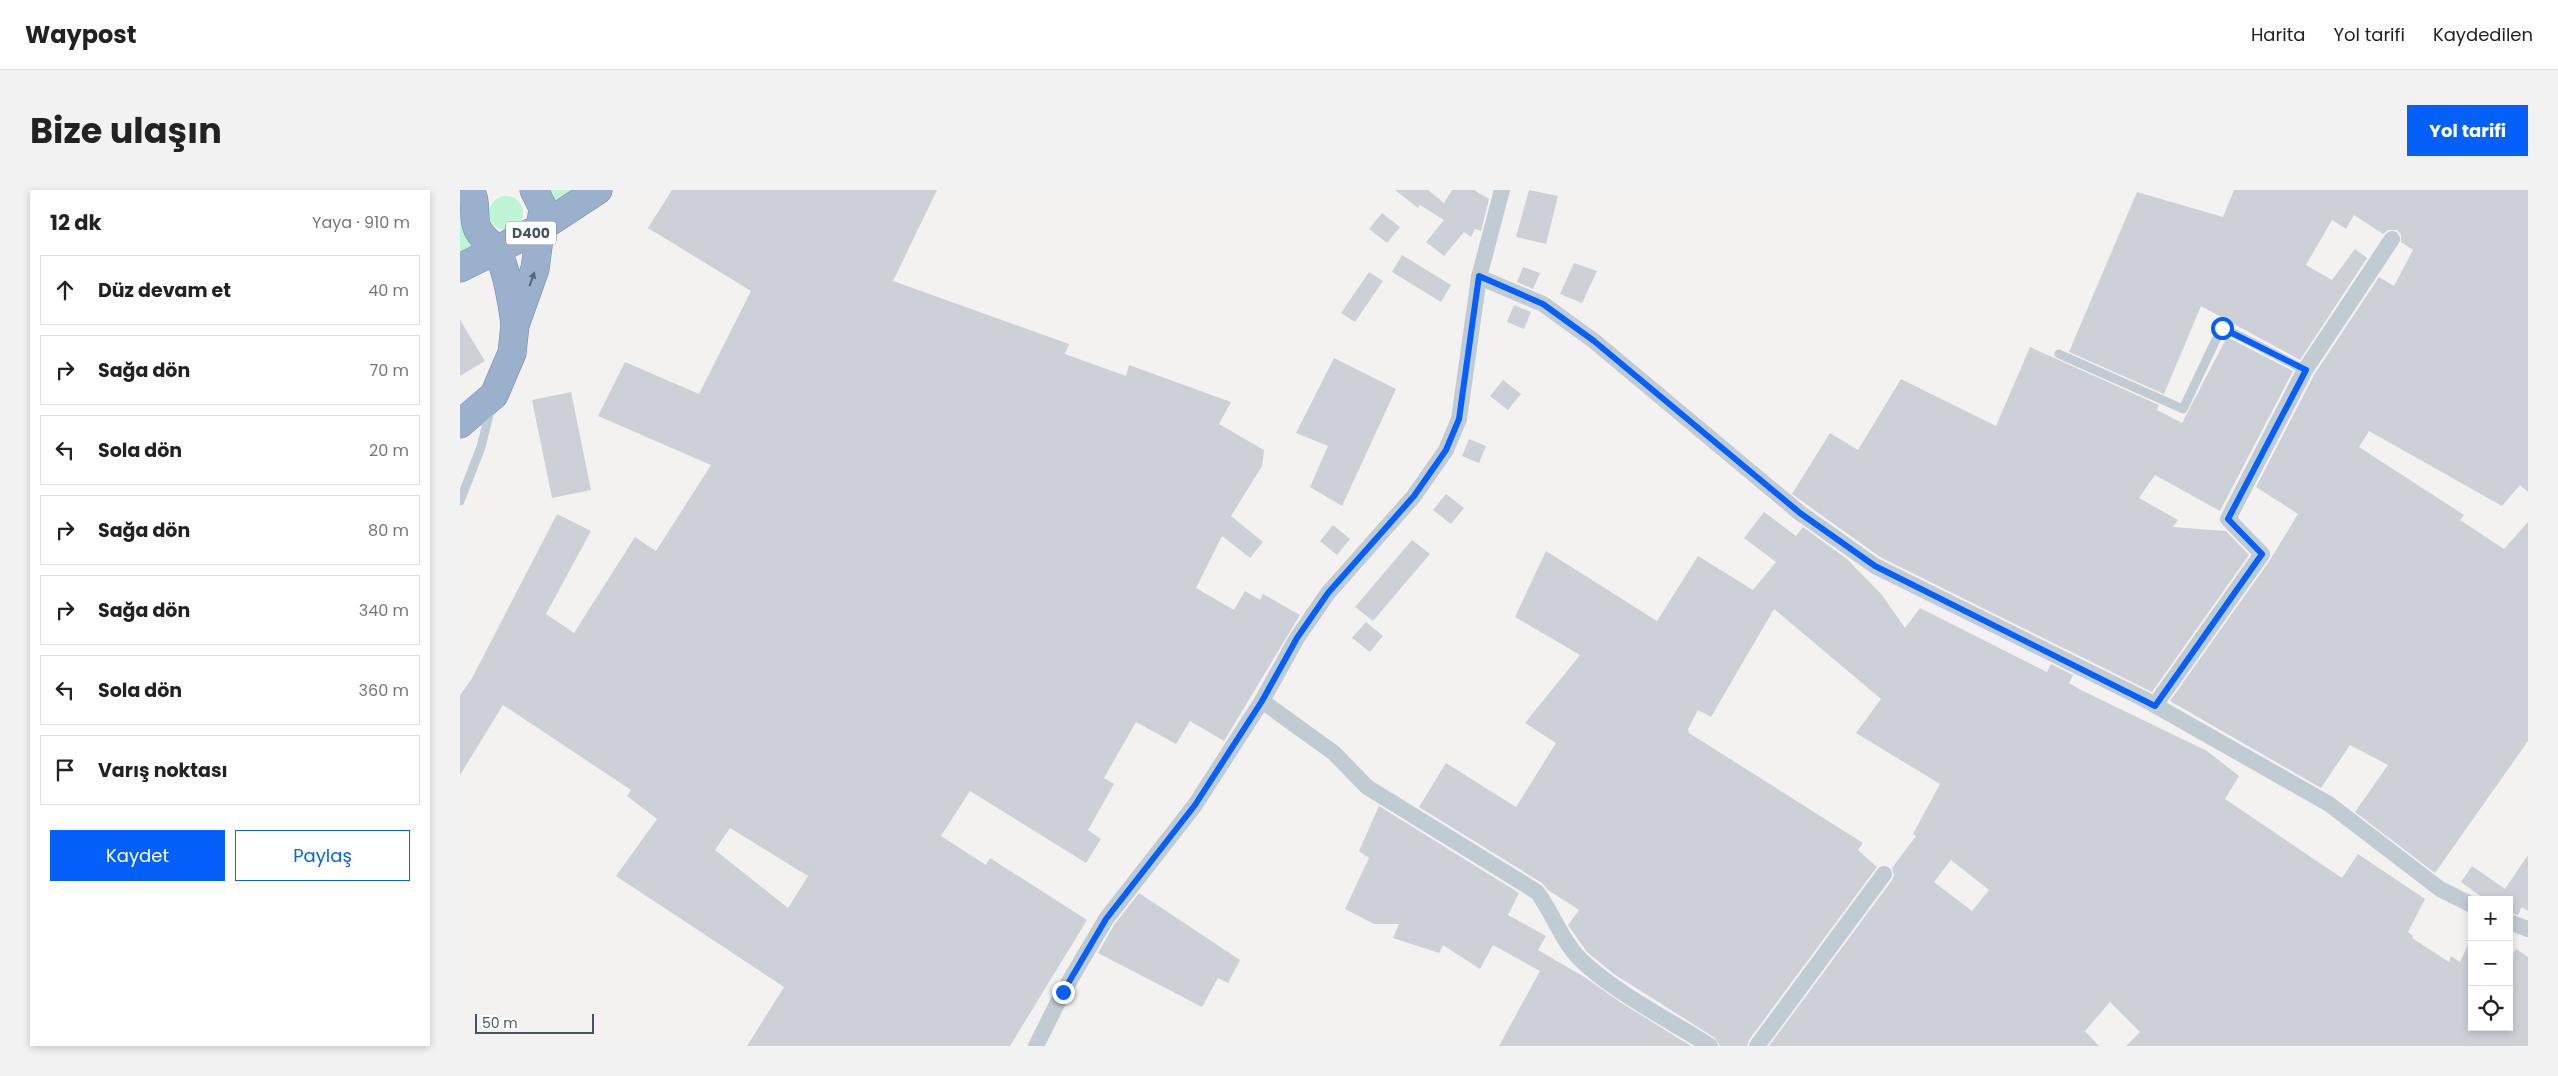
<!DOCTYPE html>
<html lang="tr">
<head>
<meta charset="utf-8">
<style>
  body { margin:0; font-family:Poppins,sans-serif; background:#f2f2f2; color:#222 }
  .controls { position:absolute; right:15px; bottom:15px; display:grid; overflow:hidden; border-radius:0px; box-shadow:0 2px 8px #0003 }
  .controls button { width:45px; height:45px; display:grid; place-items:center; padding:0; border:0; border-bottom:1px solid #e0e0e0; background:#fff; color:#222; font:25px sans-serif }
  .scale { position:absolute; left:15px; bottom:12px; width:119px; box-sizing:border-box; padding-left:5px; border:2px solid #475362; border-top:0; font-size:14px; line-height:18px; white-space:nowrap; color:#475362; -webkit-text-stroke:4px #fff; paint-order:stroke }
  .stop { position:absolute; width:15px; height:15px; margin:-11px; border:4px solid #0560fb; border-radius:50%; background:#fff }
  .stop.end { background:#0560fb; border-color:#fff; box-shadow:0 1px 5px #0008 }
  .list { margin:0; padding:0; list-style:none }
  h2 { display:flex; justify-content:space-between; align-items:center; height:65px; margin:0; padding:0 20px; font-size:21px }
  h2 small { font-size:16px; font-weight:400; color:#767676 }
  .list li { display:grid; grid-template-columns:32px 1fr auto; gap:15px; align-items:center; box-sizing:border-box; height:70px; margin:0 10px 10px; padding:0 10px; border:1px solid #e0e0e0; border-radius:0px }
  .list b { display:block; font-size:19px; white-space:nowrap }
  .list em { font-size:16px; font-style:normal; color:#767676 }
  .actions { display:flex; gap:10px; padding:15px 20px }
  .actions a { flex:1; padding:11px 0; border:1px solid #0560fb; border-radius:0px; text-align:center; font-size:18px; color:#0560fb }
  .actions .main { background:#0560fb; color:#fff }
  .icon { flex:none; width:28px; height:28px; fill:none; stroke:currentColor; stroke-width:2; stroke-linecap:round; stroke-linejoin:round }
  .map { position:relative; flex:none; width:2068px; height:856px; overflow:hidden; border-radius:0px }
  header { display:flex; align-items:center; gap:30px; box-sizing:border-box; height:70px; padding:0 25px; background:#fff; border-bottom:1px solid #e0e0e0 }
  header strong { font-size:24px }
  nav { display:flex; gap:28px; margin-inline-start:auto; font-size:18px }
  .intro { display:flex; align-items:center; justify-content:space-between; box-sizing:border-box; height:120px; padding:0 30px }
  h1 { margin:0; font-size:35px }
  .button { padding:12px 22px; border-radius:0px; background:#0560fb; color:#fff; font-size:18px; font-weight:700 }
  main { display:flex; gap:30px; padding:0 30px }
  aside { flex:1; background:#fff; border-radius:0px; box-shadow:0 2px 8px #0003 }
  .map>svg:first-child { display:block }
</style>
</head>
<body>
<header>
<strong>Waypost</strong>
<nav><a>Harita</a><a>Yol tarifi</a><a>Kaydedilen</a></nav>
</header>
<div class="intro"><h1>Bize ulaşın</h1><a class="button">Yol tarifi</a></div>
<main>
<aside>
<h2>12 dk<small>Yaya · 910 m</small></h2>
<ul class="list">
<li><svg class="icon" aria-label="ahead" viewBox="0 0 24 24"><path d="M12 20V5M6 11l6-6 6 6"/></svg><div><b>Düz devam et</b></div><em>40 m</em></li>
<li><svg class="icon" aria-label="right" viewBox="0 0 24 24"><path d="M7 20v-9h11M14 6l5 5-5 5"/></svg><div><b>Sağa dön</b></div><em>70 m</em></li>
<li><svg class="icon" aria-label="left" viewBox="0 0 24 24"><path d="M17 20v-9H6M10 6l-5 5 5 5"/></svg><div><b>Sola dön</b></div><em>20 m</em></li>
<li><svg class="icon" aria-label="right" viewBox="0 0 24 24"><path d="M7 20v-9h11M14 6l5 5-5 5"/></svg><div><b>Sağa dön</b></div><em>80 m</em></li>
<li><svg class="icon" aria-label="right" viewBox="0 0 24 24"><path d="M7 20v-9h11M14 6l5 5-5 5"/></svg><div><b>Sağa dön</b></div><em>340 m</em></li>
<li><svg class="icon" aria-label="left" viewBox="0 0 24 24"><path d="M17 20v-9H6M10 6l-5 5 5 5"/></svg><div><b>Sola dön</b></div><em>360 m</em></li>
<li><svg class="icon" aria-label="arrive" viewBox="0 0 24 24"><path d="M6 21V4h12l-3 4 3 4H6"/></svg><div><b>Varış noktası</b></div></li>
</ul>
<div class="actions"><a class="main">Kaydet</a><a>Paylaş</a></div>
</aside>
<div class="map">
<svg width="2068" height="856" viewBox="0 0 2068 856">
  <rect width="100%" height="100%" fill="#f4f2f1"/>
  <g fill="#bdf5d6">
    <polygon points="86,0 119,0 98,13"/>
    <circle cx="46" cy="23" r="17"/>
    <polygon points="4,27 16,55 0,62 0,29"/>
  </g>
  <g fill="#cdd0d7" fill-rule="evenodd">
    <path d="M212,0H477L433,91L609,154L605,164L666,186L669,175L771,212L759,234L804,260L802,276L771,326L803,352L790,368L762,346L736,398L774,420L785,401L800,410L803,404L840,425L764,551L730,531L716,554L676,532L644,588L654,594L628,640L641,649L626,673L510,601L481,646L526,675L530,668L627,730L550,856H287L324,797L156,686L197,629L167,606L171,600L43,515L0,585V505L11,490L97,324L131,341L86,424L114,443L175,347L196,361L251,275L138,226L165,172L239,204L291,101L188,38ZM270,638L348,686L328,718L255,660Z"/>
    <polygon points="935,0 968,0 984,13 992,0 1014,0 1029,9 1021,41 1015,39 1011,47 1004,42 984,66 966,52 984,30 960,15 958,18"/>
    <polygon points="1069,0 1098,6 1086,54 1056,47"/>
    <polygon points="1774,0 2068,0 2068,302 2060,295 2042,316 1909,241 1899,257 2004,325 2000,330 2044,359 2068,332 2068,551 1975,683 1895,622 1928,575 1890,555 1861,598 1710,511 1810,370 1838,324 1796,297 1854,185 1919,87 1934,96 1953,60 1941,52 1941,45 1937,40 1928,40 1923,44 1894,25 1886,39 1872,30 1846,75 1872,90 1895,59 1907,68 1840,170 1741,116 1704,204 1609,162 1677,2 1763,27"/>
    <polygon points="922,23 940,37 927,53 909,39"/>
    <polygon points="942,65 991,95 981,112 932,82"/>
    <polygon points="1114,73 1137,81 1122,113 1100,104"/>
    <polygon points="1063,77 1080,83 1073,99 1057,92"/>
    <polygon points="909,82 923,91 895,132 881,123"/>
    <polygon points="1054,115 1071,122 1064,139 1047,132"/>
    <polygon points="0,130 25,171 0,186"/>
    <polygon points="1767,147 1833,181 1760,321 1695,285 1679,308 1718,330 1713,337 1766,341 1789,365 1692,502 1420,367 1332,304 1370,243 1398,260 1441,189 1536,236 1570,157 1699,215 1697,220 1722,233"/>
    <polygon points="874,168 936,199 882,316 850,297 868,256 836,243"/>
    <polygon points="1043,190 1061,204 1048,220 1030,206"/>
    <polygon points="111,202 131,300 92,308 72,210"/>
    <polygon points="1009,249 1026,256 1019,273 1002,266"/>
    <polygon points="986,304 1004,318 991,334 973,320"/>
    <path d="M1304,322L1336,346L1343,337L1387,369L1422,405L1445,438L1460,418L1587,482L1591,474L1613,485L1609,493L1621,500L1747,561L1779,586L1765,609L1882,688L1898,664L1965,709L1948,742L1953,746L1952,748L1989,772L1991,766L2000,772L2012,747V837H2049V769L2056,759L2068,767V856H1666L1680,842L1650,812L1625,841L1639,856H1309L1432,690L1434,685L1432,678L1456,646L1453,644L1480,594L1396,543L1421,509L1314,419L1251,527L1238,520L1228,539L1229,543L1403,653L1398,660L1417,677L1289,850L1287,856H1260L1255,848L1154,784L1127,762L1108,735L1119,720L1088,700L1082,693L959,617L986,573L1056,617L1096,553L1065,533L1120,465L1055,427L1086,361L1197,431L1238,366L1293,400L1316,372L1284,348ZM1491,670L1529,700L1512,721L1474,692Z"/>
    <polygon points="873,335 890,349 877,365 860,351"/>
    <polygon points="952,350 970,364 913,431 895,417"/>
    <polygon points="906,432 923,446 910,462 892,448"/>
    <polygon points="919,616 1059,703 1048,725 1086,746 1078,760 1126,788 1160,812 1231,856 1039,856 1080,781 1033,755 1020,779 983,755 979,763 933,748 939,734 914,734 885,719 909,668 899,661"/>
    <polygon points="2068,665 2068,721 2062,717 2058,725 2049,722 2049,710 2026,710 2001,692 2012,676 2045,699"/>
    <polygon points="679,703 780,770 768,793 758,788 742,817 638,763 654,735"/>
  </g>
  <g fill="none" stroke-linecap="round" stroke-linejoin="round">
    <defs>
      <g id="trunk">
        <path d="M10,0C17,12 13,21 16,34C19,47 31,52 37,62C46,76 53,116 55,134"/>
        <polyline points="0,78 80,38 138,0"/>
        <polyline points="0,234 34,205 52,163 55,135 75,79 83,18 74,0"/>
      </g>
    </defs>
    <use href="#trunk" stroke="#6f8ab1" stroke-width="29"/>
    <g stroke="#c1cbd4" stroke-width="9">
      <polyline points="1599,164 1723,219 1762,137 1845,180"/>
      <polyline points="0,311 21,257 31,217"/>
    </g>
    <g stroke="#c1cbd4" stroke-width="16">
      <polyline points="1019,87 1083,114 1134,151 1340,323 1415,376 1684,509 1869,614 1980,699 2012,715"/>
      <path d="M802,511L874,563L907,597L1077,702C1093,723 1101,750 1120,769C1152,801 1211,831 1250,856"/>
      <polyline points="1695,515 1802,364 1768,329 1845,180 1932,49"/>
      <polyline points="2049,732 2068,739"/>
      <polyline points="576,856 603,802 646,729 735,615 802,511 837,448 868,403 954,306 986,260 999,229 1019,87 1042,0"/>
      <polyline points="1297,856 1424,684"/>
    </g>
    <use href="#trunk" stroke="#9ab0cc" stroke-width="28"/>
  </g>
  <defs><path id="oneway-solid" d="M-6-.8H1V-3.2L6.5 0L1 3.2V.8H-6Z" transform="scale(1.25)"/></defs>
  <use fill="#586677" href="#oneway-solid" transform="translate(72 89) rotate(-70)"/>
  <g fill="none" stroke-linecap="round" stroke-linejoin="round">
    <polyline stroke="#0560fb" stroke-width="6" points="603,802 646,729 735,615 802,511 837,448 868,403 954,306 986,260 999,229 1019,86 1083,114 1134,151 1340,323 1415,376 1695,516 1802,364 1768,329 1846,180 1762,138"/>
  </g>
  <g text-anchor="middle" stroke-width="5" stroke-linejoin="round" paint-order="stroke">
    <rect fill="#fff" stroke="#7e8791" stroke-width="1" x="46" y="31.5" width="50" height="23" rx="4"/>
    <g font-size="14" font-weight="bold" fill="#475362">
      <text x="71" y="48">D400</text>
    </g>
  </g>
</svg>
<div class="controls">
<button>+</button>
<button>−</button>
<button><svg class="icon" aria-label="locate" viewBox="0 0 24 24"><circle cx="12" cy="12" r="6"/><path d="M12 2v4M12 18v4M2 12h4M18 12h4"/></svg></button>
</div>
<div class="scale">50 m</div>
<div class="stop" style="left:1762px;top:138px"></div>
<div class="stop end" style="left:603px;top:802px"></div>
</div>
</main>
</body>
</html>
